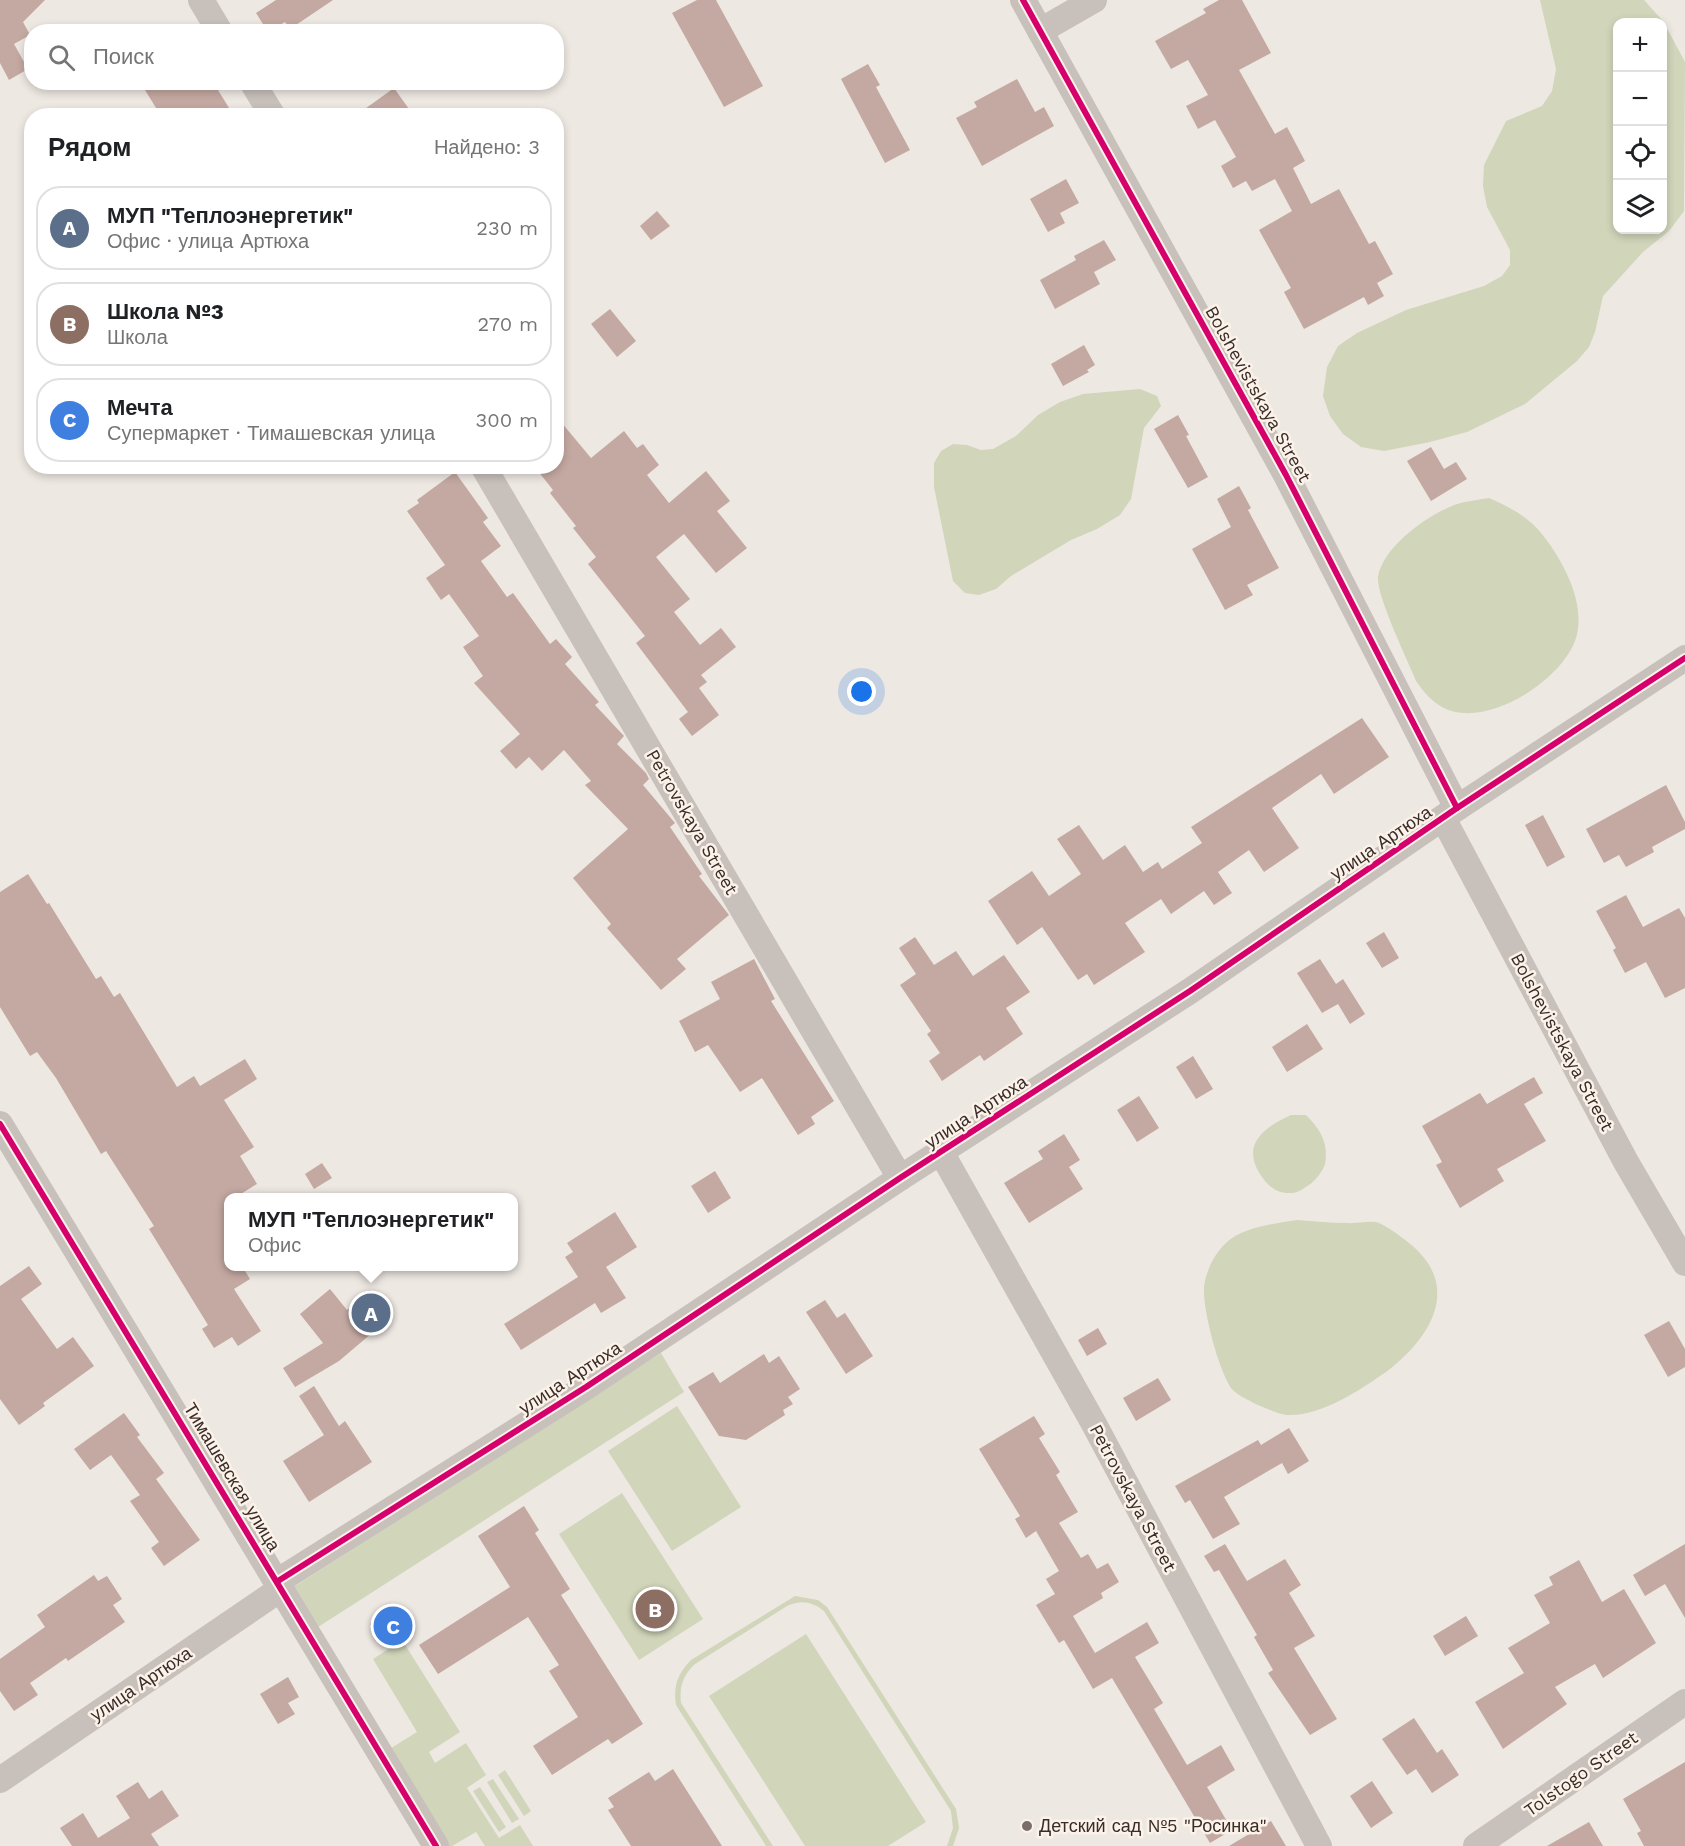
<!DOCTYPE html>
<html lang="ru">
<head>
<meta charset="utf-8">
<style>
  body { margin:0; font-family:"Work Sans",sans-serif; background:#f2f2f2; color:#202124 }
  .controls { position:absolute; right:18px; top:18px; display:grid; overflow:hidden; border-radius:12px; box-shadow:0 3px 9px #0003 }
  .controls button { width:54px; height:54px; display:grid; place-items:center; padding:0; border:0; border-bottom:2px solid #e0e0e0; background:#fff; color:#202124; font:30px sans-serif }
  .you { position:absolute; left:862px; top:692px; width:21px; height:21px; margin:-15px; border:4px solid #fff; border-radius:50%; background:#1a73e8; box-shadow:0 0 0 9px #1a73e833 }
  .badge { display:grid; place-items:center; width:39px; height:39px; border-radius:50%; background:#ea580c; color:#fff; font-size:20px; font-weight:700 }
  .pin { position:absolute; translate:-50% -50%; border:3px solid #fff; box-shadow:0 2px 6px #0006 }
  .popup { position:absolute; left:224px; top:1193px; width:294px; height:78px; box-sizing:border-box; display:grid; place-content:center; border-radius:12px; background:#fff; filter:drop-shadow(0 2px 4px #0005); font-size:20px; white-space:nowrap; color:#757577 }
  .popup b { font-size:22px; color:#202124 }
  .popup::after { content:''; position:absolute; left:50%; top:100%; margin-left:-12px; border:12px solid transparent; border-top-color:#fff }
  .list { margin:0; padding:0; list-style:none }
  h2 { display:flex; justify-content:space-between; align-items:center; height:78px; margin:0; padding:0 24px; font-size:26px }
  h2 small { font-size:20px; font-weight:400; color:#757577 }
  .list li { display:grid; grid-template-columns:39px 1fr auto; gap:18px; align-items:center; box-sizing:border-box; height:84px; margin:0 12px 12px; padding:0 12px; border:2px solid #e0e0e0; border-radius:24px }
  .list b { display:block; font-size:22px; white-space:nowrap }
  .list p { margin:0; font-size:20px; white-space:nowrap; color:#757577 }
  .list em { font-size:20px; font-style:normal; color:#757577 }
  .icon { flex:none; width:33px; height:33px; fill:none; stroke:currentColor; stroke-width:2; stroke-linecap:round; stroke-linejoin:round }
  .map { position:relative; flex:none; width:1685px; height:1846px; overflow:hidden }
  .search { position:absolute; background:#fff; box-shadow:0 3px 9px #0003; left:24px; top:24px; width:540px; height:66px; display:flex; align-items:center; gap:15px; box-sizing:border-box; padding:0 21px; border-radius:24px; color:#757577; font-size:22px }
  .panel { position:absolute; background:#fff; box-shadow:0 3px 9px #0003; left:24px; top:108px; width:540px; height:366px; border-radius:24px }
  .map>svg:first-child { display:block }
</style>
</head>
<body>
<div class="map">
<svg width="1685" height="1846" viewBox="0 0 1685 1846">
  <rect width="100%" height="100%" fill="#eee8e2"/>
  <g fill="#d1d5ba" fill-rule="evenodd">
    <path d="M1540,0H1644L1663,21L1685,62L1684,211L1669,231L1643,252L1603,296L1595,332L1589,347L1577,361L1525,404L1467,432L1430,442L1384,451L1361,447L1343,434L1330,416L1323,396L1327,367L1338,346L1357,333L1406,310L1484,286L1502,276L1510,265V250L1487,207L1483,186L1484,165L1506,121L1542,106L1552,91L1556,69ZM1618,22H1662V230H1618Z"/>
    <polygon points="1140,389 1157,396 1161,406 1144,428 1131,499 1120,515 1097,529 1071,540 1011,576 996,589 979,595 965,593 953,581 934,487 934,463 941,451 953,444 967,445 981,450 993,449 1016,436 1038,415 1060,402 1083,394"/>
    <path d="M1489,498C1525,514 1539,525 1559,559C1572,581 1584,612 1576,638C1563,680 1485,731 1442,707C1431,701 1423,691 1416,681C1408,661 1376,595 1378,577C1383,546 1429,514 1457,504C1467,501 1478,500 1489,498Z"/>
    <path d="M1291,1115H1306C1320,1129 1329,1143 1325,1164C1323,1171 1315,1181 1309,1185C1304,1188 1298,1193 1292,1193C1278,1194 1270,1188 1262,1177C1240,1146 1262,1128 1291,1115Z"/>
    <path d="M1297,1220C1314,1221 1331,1223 1347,1223C1357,1224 1370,1220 1379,1223C1390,1228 1400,1236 1409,1243C1463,1286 1431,1338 1386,1372C1360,1390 1320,1417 1287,1415C1276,1414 1237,1397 1231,1388C1218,1368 1203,1311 1204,1288C1205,1274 1213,1257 1222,1247C1239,1227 1273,1224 1297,1220Z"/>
    <polygon points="661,1353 684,1392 315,1629 292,1588"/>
    <polygon points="677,1406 741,1507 672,1551 608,1451"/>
    <polygon points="622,1493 703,1619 639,1660 559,1534"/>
    <path d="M795,1596L818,1600L827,1607L956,1809L959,1828L953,1846H947L953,1828L951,1811L824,1611C811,1601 801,1600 787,1606L695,1664C683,1675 679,1687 681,1703L773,1846H766L676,1705C673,1686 678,1673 691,1660Z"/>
    <polygon points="806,1634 926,1822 888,1846 805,1846 709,1696"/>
    <polygon points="402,1640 460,1732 429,1752 435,1763 466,1743 486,1775 467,1788 499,1838 520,1825 533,1846 485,1846 476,1832 452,1846 445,1846 388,1750 417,1732 373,1659"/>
    <polygon points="505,1770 531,1811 524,1816 498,1775"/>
    <polygon points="493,1779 519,1819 512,1823 487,1782"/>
    <polygon points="480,1787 506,1827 499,1832 473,1791"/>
  </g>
  <g fill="#c4a9a2">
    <polygon points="0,0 45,0 23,22 30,35 14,44 28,69 9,80 0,63"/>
    <polygon points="276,0 333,0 290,29 285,22 268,32 256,13"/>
    <polygon points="697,0 716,0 763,86 724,107 672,13"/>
    <polygon points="1219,0 1242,0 1271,53 1239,70 1275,134 1287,127 1305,161 1293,168 1311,204 1339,189 1369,244 1375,241 1393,274 1377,283 1384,296 1368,305 1364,297 1304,329 1284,292 1291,288 1259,230 1292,211 1275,179 1252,191 1246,181 1233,188 1221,166 1236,157 1215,120 1198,129 1186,106 1208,95 1188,60 1171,69 1155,41 1206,13 1203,9"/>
    <polygon points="868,64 880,85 876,87 910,150 885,163 841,79"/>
    <polygon points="1017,79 1035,112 1044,107 1054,126 982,166 956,118 977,107 974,102"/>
    <polygon points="140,82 213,82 234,116 161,116"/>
    <polygon points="394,88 414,116 355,116"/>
    <polygon points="1066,179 1079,203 1060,213 1065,223 1048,232 1030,199"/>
    <polygon points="657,211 670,226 651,240 640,226"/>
    <polygon points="1104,240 1116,260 1094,272 1100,284 1055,309 1040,280 1076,260 1074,256"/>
    <polygon points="610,309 636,341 617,357 591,324"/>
    <polygon points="1084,345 1095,365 1087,370 1089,372 1063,386 1051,364"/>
    <polygon points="1178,415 1189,435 1186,436 1208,477 1188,488 1154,429"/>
    <polygon points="556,416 591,458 624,431 637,448 643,444 659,465 647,475 669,503 706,471 730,501 717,511 747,548 716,573 684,534 656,557 690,599 674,612 700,645 721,628 736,647 701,675 707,682 699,688 719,715 692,736 679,719 688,712 636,643 645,636 588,564 596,557 573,528 576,526 550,493 553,490 534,466 556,466"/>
    <polygon points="1431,447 1444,469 1456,462 1467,479 1431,501 1407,461"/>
    <polygon points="455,472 488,518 483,522 501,546 481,561 507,597 513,593 550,644 556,639 572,657 565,664 599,702 595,705 624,736 617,744 646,773 649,779 643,785 675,823 670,827 702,874 699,876 729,915 677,959 686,969 661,990 607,928 611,924 573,878 628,829 585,785 591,781 564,750 542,771 529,757 516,769 500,751 520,734 474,683 483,676 463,647 479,636 449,594 441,600 426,578 445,565 407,511 419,503 417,500"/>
    <polygon points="1239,486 1251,508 1248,510 1279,568 1247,585 1253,595 1225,610 1192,549 1231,527 1217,499"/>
    <polygon points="1362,718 1389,757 1334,794 1321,774 1272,808 1299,848 1264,872 1249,850 1218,872 1232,893 1214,905 1204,891 1171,914 1161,899 1125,923 1145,952 1094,985 1087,974 1078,980 1042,927 1017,945 988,901 1032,871 1049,896 1081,874 1057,839 1079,825 1103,860 1125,845 1143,872 1158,862 1162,869 1202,843 1191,827"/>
    <polygon points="1666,785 1685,822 1685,829 1652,847 1654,852 1626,867 1619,855 1604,863 1586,829"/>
    <polygon points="1543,815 1565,857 1547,867 1525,825"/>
    <polygon points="28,874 47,904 49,903 96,979 101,976 114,997 120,993 177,1087 194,1076 200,1086 245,1059 257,1079 224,1100 254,1147 240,1156 257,1184 236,1197 228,1197 228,1266 242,1266 250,1279 234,1289 261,1331 238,1346 232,1337 214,1348 202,1329 208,1325 149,1229 154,1226 106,1151 101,1154 56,1078 37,1052 30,1056 0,1007 0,892"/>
    <polygon points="1626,895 1643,927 1679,908 1685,918 1685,988 1665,998 1646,962 1625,973 1613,950 1616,948 1596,911"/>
    <polygon points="1384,932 1399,958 1382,968 1366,943"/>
    <polygon points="915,937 934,965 956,951 973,976 1004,955 1030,992 1006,1008 1023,1034 984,1061 980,1055 942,1081 929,1061 940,1053 927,1034 931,1031 900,985 916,974 899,948"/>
    <polygon points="754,959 775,999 771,1001 834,1101 811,1117 815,1124 798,1135 762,1078 740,1092 708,1045 695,1052 679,1021 720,999 711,982"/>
    <polygon points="1320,959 1336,984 1343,979 1365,1014 1350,1024 1338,1004 1322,1013 1297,973"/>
    <polygon points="1307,1024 1323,1049 1287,1072 1272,1047"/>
    <polygon points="1193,1056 1213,1089 1196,1099 1176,1067"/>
    <polygon points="1534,1077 1543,1093 1524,1104 1546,1141 1497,1169 1504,1181 1460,1208 1436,1165 1442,1162 1422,1126 1480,1093 1487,1104"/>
    <polygon points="1139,1096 1159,1128 1137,1142 1117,1110"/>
    <polygon points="1064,1134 1080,1160 1069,1167 1083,1189 1029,1223 1004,1183 1043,1159 1038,1151"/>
    <polygon points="322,1163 332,1178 314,1189 305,1174"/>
    <polygon points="715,1171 731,1198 708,1213 691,1186"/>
    <polygon points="615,1212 637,1247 606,1267 626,1298 601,1313 595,1303 521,1350 504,1324 578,1277 565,1257 573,1252 567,1243"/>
    <polygon points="29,1266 42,1284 21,1299 57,1349 73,1337 94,1366 43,1403 45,1406 19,1425 0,1399 0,1286"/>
    <polygon points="330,1289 347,1310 370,1290 392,1316 339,1361 295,1387 283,1368 323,1343 300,1314"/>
    <polygon points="825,1300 837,1318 845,1313 873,1356 846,1374 806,1312"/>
    <polygon points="1669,1321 1685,1349 1685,1367 1668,1377 1644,1335"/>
    <polygon points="1098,1328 1107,1344 1087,1356 1078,1340"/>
    <polygon points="764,1354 769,1363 779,1356 800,1389 788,1397 793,1404 783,1410 785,1415 746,1440 719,1436 688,1387 713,1372 720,1383"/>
    <polygon points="1158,1378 1171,1400 1136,1421 1123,1398"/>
    <polygon points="314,1386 339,1426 345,1421 372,1462 309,1502 283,1461 324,1435 299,1396"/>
    <polygon points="124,1413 140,1435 137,1437 164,1473 156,1479 200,1540 164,1566 151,1548 159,1542 130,1501 140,1495 111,1455 90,1470 74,1449"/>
    <polygon points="1034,1416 1045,1434 1039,1438 1060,1472 1056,1475 1078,1512 1059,1523 1081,1558 1088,1554 1097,1569 1108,1563 1119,1582 1101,1593 1103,1598 1073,1616 1095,1653 1147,1622 1159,1643 1135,1657 1163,1703 1154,1709 1187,1765 1221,1745 1235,1770 1207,1787 1232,1830 1210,1843 1112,1678 1093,1689 1064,1640 1059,1643 1036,1605 1055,1594 1046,1579 1059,1571 1036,1531 1026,1538 1015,1519 1020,1516 979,1449"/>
    <polygon points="1289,1428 1309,1461 1288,1474 1282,1463 1224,1497 1240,1524 1213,1539 1190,1500 1185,1503 1175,1486 1258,1440 1261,1445"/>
    <polygon points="524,1506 539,1530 535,1533 570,1589 561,1595 643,1724 612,1744 608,1739 552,1775 533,1746 578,1717 549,1671 559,1665 528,1617 438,1674 419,1645 510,1587 478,1536"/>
    <polygon points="1225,1544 1247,1581 1285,1559 1301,1585 1289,1593 1315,1636 1294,1648 1337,1719 1310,1735 1268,1673 1273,1670 1254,1637 1257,1635 1219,1570 1214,1572 1204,1556"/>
    <polygon points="1685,1544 1685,1618 1665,1584 1645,1596 1633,1575"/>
    <polygon points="1579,1560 1602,1602 1624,1589 1656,1643 1603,1678 1595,1664 1555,1687 1567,1704 1503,1749 1475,1702 1524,1673 1508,1648 1550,1623 1534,1595 1553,1585 1549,1577"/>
    <polygon points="94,1575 98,1581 107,1576 122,1599 113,1605 125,1622 68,1661 66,1658 30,1683 38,1695 14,1711 0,1691 0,1659 45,1627 37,1615"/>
    <polygon points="393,1609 407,1629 384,1644 370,1624"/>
    <polygon points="1466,1616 1478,1636 1445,1656 1433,1636"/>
    <polygon points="288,1677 299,1697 288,1703 295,1714 278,1724 260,1694"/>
    <polygon points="1414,1718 1437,1753 1442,1749 1459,1775 1432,1793 1416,1769 1407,1775 1382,1739"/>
    <polygon points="1685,1762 1685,1846 1644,1846 1637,1833 1641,1831 1623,1799"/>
    <polygon points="673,1769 722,1846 631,1846 608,1810 614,1807 608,1798 649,1772 655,1781"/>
    <polygon points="1372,1781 1393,1813 1371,1828 1350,1796"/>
    <polygon points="138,1782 149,1799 162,1790 179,1816 151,1834 159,1846 72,1846 60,1828 83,1813 98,1838 130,1818 116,1796"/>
    <polygon points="1271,1821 1286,1846 1229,1846"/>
    <polygon points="1589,1822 1603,1846 1547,1846"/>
  </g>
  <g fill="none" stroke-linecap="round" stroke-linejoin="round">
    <g stroke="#c8c0bb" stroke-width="26">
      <polyline points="201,0 220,32"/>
      <polyline points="1023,0 1286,475 1457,808"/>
      <polyline points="1040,31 1094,0"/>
      <polyline points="252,82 273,116"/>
      <polyline points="483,466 900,1178"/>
      <polyline points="1443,818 1626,1162 1685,1263"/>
      <polyline points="0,1124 436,1846"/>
      <polyline points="941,1152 1094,1424 1319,1846"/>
      <polyline points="278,1581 586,1387 900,1178 1190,991 1457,808 1685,658"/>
      <polyline points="0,1780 282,1588"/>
      <polyline points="1476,1846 1685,1702"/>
    </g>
    <defs>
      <g id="cycleway">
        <polyline points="1023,0 1286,475 1457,808"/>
        <polyline points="0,1124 436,1846"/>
        <polyline points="278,1581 586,1387 900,1178 1190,991 1457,808 1685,658"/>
      </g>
    </defs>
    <use href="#cycleway" stroke="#fbf2e9" stroke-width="10"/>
    <use href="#cycleway" stroke="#d6006c" stroke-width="6"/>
  </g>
  <circle fill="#796e69" stroke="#fbf2e9" stroke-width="2" cx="1027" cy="1826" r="6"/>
  <g text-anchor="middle" stroke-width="5" stroke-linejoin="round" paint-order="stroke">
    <g font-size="18" fill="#3a2c28" stroke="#fbf2e9">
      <text transform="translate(1258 394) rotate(61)" y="6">Bolshevistskaya Street</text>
      <text transform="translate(692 822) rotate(60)" y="6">Petrovskaya Street</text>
      <text transform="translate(1381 843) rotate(-34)" y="6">улица Артюха</text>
      <text transform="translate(1562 1042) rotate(62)" y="6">Bolshevistskaya Street</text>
      <text transform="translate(976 1112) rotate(-33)" y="6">улица Артюха</text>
      <text transform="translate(570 1378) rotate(-33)" y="6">улица Артюха</text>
      <text transform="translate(232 1477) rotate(59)" y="6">Тимашевская улица</text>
      <text transform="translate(1133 1498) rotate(62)" y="6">Petrovskaya Street</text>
      <text transform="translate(141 1684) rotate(-34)" y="6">улица Артюха</text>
      <text transform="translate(1581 1774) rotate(-35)" y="6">Tolstogo Street</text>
    </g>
    <g font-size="18" fill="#3a2c28" stroke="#fbf2e9" text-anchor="start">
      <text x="1039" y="1832">Детский сад №5 "Росинка"</text>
    </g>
  </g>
</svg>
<div class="controls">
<button>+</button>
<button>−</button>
<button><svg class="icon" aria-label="locate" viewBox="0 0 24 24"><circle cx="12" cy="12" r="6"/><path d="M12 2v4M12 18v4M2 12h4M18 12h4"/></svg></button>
<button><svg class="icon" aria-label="layers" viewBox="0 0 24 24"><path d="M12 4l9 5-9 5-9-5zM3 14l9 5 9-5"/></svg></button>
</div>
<div class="you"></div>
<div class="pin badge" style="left:371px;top:1313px;background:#5c6f8a">A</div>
<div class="popup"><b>МУП &quot;Теплоэнергетик&quot;</b>Офис</div>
<div class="pin badge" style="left:655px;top:1609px;background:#8d6e63">B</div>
<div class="pin badge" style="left:393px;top:1626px;background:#3f7fe0">C</div>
<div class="search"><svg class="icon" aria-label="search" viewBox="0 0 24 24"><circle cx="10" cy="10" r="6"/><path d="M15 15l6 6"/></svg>Поиск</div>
<section class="panel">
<h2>Рядом<small>Найдено: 3</small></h2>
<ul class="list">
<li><span class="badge" style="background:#5c6f8a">A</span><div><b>МУП &quot;Теплоэнергетик&quot;</b><p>Офис · улица Артюха</p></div><em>230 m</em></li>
<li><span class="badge" style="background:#8d6e63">B</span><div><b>Школа №3</b><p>Школа</p></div><em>270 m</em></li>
<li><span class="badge" style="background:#3f7fe0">C</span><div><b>Мечта</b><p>Супермаркет · Тимашевская улица</p></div><em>300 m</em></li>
</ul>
</section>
</div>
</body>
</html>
